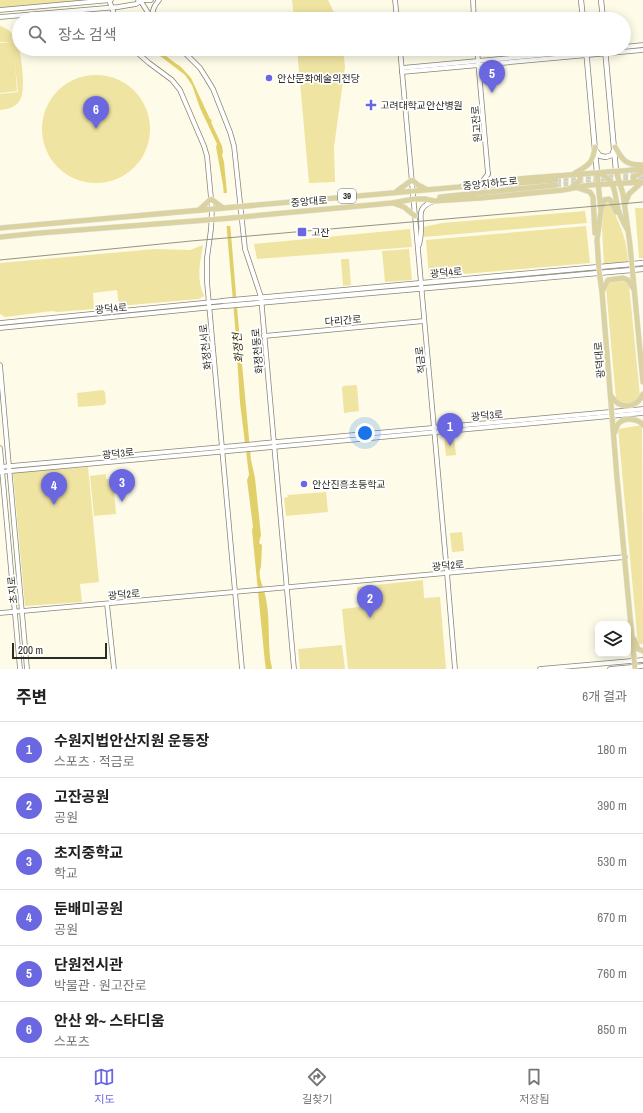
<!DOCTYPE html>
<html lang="ko">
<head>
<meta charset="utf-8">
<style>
  body { margin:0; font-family:"Archivo Narrow","Noto Sans KR",sans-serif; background:#f6f6f6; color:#222 }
  .controls { position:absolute; right:12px; bottom:12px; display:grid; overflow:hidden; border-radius:8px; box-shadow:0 2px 10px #0003 }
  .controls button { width:36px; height:36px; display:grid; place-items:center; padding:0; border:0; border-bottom:1px solid #e0e0e0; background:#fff; color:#222; font:20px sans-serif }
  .scale { position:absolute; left:12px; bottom:10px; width:95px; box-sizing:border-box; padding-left:4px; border:2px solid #2c2b23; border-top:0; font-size:11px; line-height:14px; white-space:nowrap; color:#2c2b23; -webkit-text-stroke:3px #fff; paint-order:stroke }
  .you { position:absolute; left:365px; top:433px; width:14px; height:14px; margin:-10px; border:3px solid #fff; border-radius:50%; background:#1a73e8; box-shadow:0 0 0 6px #1a73e833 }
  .badge { display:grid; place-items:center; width:26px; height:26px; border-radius:50%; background:#6a67e1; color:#fff; font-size:13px; font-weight:700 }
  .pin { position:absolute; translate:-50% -33px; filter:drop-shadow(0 1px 2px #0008) }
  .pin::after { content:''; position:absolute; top:21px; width:14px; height:12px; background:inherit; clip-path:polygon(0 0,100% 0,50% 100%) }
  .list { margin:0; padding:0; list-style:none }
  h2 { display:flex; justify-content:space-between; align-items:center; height:52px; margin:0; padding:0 16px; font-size:17px }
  h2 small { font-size:13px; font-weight:400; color:#767676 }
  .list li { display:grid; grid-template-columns:26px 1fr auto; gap:12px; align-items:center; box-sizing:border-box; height:56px; padding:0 16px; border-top:1px solid #e0e0e0 }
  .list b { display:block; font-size:15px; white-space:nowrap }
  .list p { margin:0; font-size:13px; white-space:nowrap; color:#767676 }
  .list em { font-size:13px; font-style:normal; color:#767676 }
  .icon { flex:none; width:22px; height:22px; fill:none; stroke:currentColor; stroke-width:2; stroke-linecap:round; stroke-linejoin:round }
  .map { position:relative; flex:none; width:643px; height:669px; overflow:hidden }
  .search { position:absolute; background:#fff; box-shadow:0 2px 10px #0003; left:12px; right:12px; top:12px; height:44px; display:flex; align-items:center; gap:10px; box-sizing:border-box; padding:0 14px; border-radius:22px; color:#767676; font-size:15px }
  .sheet { height:388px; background:#fff }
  nav { display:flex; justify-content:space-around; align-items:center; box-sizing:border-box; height:56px; border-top:1px solid #e0e0e0; background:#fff; font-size:11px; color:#767676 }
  nav a { display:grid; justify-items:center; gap:2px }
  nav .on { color:#6a67e1 }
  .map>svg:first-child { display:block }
</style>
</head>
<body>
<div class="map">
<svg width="643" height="669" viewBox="0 0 643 669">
  <rect width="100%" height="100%" fill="#fefce8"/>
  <g fill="#efe4a2">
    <polygon points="0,0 108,0 109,2 0,12"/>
    <polygon points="292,0 328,0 337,19 294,19"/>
    <path d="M0,26C6,28 11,31 15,37C21,46 26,88 21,98C17,107 9,109 0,110V94L18,92L15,64L17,91L0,93V43L13,42H0Z"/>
    <polygon points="297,49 343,49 345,67 334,147 335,182 309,183"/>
    <circle cx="96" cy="129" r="54"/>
    <path d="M606,202H610C614,207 615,213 617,219C624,234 627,245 628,261L604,265L602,229L604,206Z"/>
    <polygon points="635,208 643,208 643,258 639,258"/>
    <polygon points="585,211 587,223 424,237 423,227 442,223"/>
    <polygon points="586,226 590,263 429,277 426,240"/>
    <polygon points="410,229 412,247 257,259 254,244"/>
    <path d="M203,245C200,263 196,278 204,296L199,299L119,306L117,290L93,293L94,309L58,312L52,311L5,317L0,314V263L155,249L190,250Z"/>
    <polygon points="409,249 412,280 385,282 382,251"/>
    <polygon points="341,259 349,259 351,285 343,286"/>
    <polygon points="625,280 629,284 640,396 634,403 622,404 616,399 606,288 609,282"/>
    <polygon points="356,385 357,386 359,411 344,413 342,388 343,386"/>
    <polygon points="103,390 105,392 106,403 104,405 78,407 77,393"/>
    <polygon points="642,425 643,644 638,644 618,429"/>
    <polygon points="454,437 456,455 446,456 444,438"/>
    <polygon points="88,467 99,582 80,584 82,602 25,606 13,473"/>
    <polygon points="106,474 106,479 113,479 116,514 94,516 90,476"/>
    <polygon points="326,492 328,512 286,516 284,498 288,497 287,495"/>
    <polygon points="462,532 464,551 452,552 450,533"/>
    <polygon points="423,580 424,598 440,597 446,669 348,669 342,609 359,607 357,587"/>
    <polygon points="342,645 345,669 300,669 298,649"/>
  </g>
  <path fill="#e1d069" d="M151,49H158L171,60L181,67L191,78L210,119L212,120L211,122L222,146L223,152L222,155L224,162L231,234L240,342L251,460L255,478L261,535L259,543L262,545L261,567C257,575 263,586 265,594C270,614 268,637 270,657C270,661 272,665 272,669H266L265,663L252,530L253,527L247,480L249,475L240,403L235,325L223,185L216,147L217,144L200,108L192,85L185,75Z"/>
  <polygon fill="#fefce8" points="222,193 229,193 232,226 225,226"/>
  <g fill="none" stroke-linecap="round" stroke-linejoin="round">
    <g stroke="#d4d2c1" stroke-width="5" stroke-dasharray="5 2.5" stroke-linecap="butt">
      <polyline points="556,180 642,172"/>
      <polyline points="556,185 643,177"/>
    </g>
    <defs>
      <g id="tertiary">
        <polyline points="109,0 116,19"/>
        <polyline points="138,0 151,0"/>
        <polyline points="140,0 152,19"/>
        <polyline points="395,0 397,19"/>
        <polyline points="473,0 474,19"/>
        <polyline points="0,10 111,0"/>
        <polyline points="0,17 118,7 136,4 141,1"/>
        <path d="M152,19C152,10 154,6 159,0"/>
        <polyline points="624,47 643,45"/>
        <polyline points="133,49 149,63 172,80 180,90 204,146 207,156 212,209 211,229 207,258 207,282 242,669"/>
        <polyline points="181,49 200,68 207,79 213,89 230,132 234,146 245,249 261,297 294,669"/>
        <polyline points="400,49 447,573 455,669"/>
        <polyline points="477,49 488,174"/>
        <polyline points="402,68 605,49"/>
        <polyline points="402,72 643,50"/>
        <polyline points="482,182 488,174"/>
        <path d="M419,245C420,241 421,237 421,232C423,218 414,208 434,201"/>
        <polyline points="0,323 223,301"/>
        <polyline points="0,328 224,306"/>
        <polyline points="264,336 424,321"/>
        <polyline points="0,365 27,669"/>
        <polyline points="0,448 20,669"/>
        <polyline points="0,467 643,409"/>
        <polyline points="0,472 643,413"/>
        <polyline points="107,604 114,669"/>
        <polyline points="0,613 625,557"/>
        <polyline points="540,669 643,660"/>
        <polyline points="610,669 643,666"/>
      </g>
      <g id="secondary">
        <polyline points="581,0 583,19"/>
        <polyline points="601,0 603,19"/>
        <polyline points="586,49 597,173"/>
        <polyline points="605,49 616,171"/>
        <polyline points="596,151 600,156 606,157 612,155 614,150"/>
        <polyline points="223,301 643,263"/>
        <polyline points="224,306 643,269"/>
      </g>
      <g id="primary">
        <path d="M615,147C623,161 626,165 643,165"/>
        <polyline points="616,171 623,194 630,245 643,382"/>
        <path d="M575,173C589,165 593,163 595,147"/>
        <polyline points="597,173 601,211 597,240 599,270 602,292 617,478 635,669"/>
        <path d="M598,173C617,180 614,193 618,209C620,216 623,222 627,229"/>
        <polyline points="639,182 634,181 633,177 643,172"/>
        <polyline points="472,187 556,180"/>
        <polyline points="572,187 580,180 580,176 577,174"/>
        <polyline points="578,188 590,192 593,197 595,233"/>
        <polyline points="397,191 412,180 418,185 426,189"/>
        <polyline points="440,197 556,185"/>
        <polyline points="393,203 404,207 415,216"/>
        <polyline points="625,204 629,194 641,183"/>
        <polyline points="602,207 604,200 609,199 611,201 616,212"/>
        <polyline points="199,210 211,199 223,208"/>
        <path d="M0,228L459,187C520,176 582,175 643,169"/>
        <polyline points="0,237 40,233 220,219 392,203 414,199 425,199 434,201 481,198 563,190 590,185 643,182"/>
        <polyline points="603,290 608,280 623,278 628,280 633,288"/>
        <path d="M612,397C620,410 637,408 643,394"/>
        <path d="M615,432C616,429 617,425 619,423C625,417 639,419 643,425"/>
        <polyline points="634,639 638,649 643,651"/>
      </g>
    </defs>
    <use href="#tertiary" stroke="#888574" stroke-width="5.5"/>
    <use href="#secondary" stroke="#888574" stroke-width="6"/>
    <use href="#primary" stroke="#e6e6e5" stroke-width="6"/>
    <use href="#tertiary" stroke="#fff" stroke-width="4"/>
    <use href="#secondary" stroke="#fff" stroke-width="4.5"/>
    <use href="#primary" stroke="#dad2a1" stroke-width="5"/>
    <polyline stroke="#949385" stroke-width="1" points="0,260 191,241 643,202"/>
  </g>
  <g fill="#6a67e1" stroke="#fff" stroke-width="1.5">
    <circle cx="269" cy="78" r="4"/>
    <path d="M369 99h4v4h4v4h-4v4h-4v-4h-4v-4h4z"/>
    <rect x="297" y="227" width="10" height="10" rx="2"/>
    <circle cx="304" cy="484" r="4"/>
  </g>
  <g text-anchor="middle" stroke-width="3.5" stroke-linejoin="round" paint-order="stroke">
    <rect fill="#fff" stroke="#6b6b65" stroke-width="1" x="338" y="189" width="18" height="14" rx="3"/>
    <g font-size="9" font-weight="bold" fill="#2c2b23">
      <text x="347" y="199">39</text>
    </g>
    <g font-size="10" fill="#2c2b23" stroke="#fff" text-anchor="start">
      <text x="277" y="82">안산문화예술의전당</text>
      <text x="380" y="109">고려대학교안산병원</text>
      <text x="311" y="236">고잔</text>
      <text x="312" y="488">안산진흥초등학교</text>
    </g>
    <g font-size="10" fill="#2c2b23" stroke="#fff">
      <text transform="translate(476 124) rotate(-95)" y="4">원고잔로</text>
      <text transform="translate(490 183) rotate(-6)" y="4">중앙지하도로</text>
      <text transform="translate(309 201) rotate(-5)" y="4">중앙대로</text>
      <text transform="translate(446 272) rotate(-5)" y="4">광덕4로</text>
      <text transform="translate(111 308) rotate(-5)" y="4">광덕4로</text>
      <text transform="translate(343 320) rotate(-5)" y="4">다리간로</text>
      <text transform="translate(205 347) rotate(-96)" y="4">화정천서로</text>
      <text transform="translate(257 351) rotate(-95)" y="4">화정천동로</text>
      <text transform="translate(420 360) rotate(-96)" y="4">적금로</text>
      <text transform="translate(599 360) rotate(-95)" y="4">광덕대로</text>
      <text transform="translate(487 415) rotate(-5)" y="4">광덕3로</text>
      <text transform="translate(118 453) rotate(-6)" y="4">광덕3로</text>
      <text transform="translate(448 565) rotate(-5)" y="4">광덕2로</text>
      <text transform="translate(12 590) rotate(-95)" y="4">초지로</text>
      <text transform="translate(124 594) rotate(-5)" y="4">광덕2로</text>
    </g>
    <g font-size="11" font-style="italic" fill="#383103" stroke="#fff">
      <text transform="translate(238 348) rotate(-95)" y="4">화정천</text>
    </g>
  </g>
</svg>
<div class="controls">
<button><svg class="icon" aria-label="layers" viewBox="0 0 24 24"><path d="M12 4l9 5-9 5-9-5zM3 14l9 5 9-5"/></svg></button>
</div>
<div class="scale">200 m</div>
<div class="you"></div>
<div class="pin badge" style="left:450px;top:446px">1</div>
<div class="pin badge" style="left:370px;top:618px">2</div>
<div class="pin badge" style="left:122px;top:502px">3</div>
<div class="pin badge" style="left:54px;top:505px">4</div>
<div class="pin badge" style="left:492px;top:93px">5</div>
<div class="pin badge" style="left:96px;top:129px">6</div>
<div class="search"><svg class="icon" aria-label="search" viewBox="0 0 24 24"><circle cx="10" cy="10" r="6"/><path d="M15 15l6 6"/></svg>장소 검색</div>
</div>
<section class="sheet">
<h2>주변<small>6개 결과</small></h2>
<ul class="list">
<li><span class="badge">1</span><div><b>수원지법안산지원 운동장</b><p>스포츠 · 적금로</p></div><em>180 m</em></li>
<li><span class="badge">2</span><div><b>고잔공원</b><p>공원</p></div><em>390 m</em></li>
<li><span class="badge">3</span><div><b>초지중학교</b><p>학교</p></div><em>530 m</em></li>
<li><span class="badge">4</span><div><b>둔배미공원</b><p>공원</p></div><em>670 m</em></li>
<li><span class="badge">5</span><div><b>단원전시관</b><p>박물관 · 원고잔로</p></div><em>760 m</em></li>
<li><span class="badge">6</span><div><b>안산 와~ 스타디움</b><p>스포츠</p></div><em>850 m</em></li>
</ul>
</section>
<nav>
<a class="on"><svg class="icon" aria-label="map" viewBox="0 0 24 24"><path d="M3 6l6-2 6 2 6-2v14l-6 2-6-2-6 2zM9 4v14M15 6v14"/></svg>지도</a>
<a><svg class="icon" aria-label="directions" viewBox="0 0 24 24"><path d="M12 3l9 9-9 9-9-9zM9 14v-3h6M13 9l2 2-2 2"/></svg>길찾기</a>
<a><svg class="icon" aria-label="saved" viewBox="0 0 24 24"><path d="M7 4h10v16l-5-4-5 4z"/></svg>저장됨</a>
</nav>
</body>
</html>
